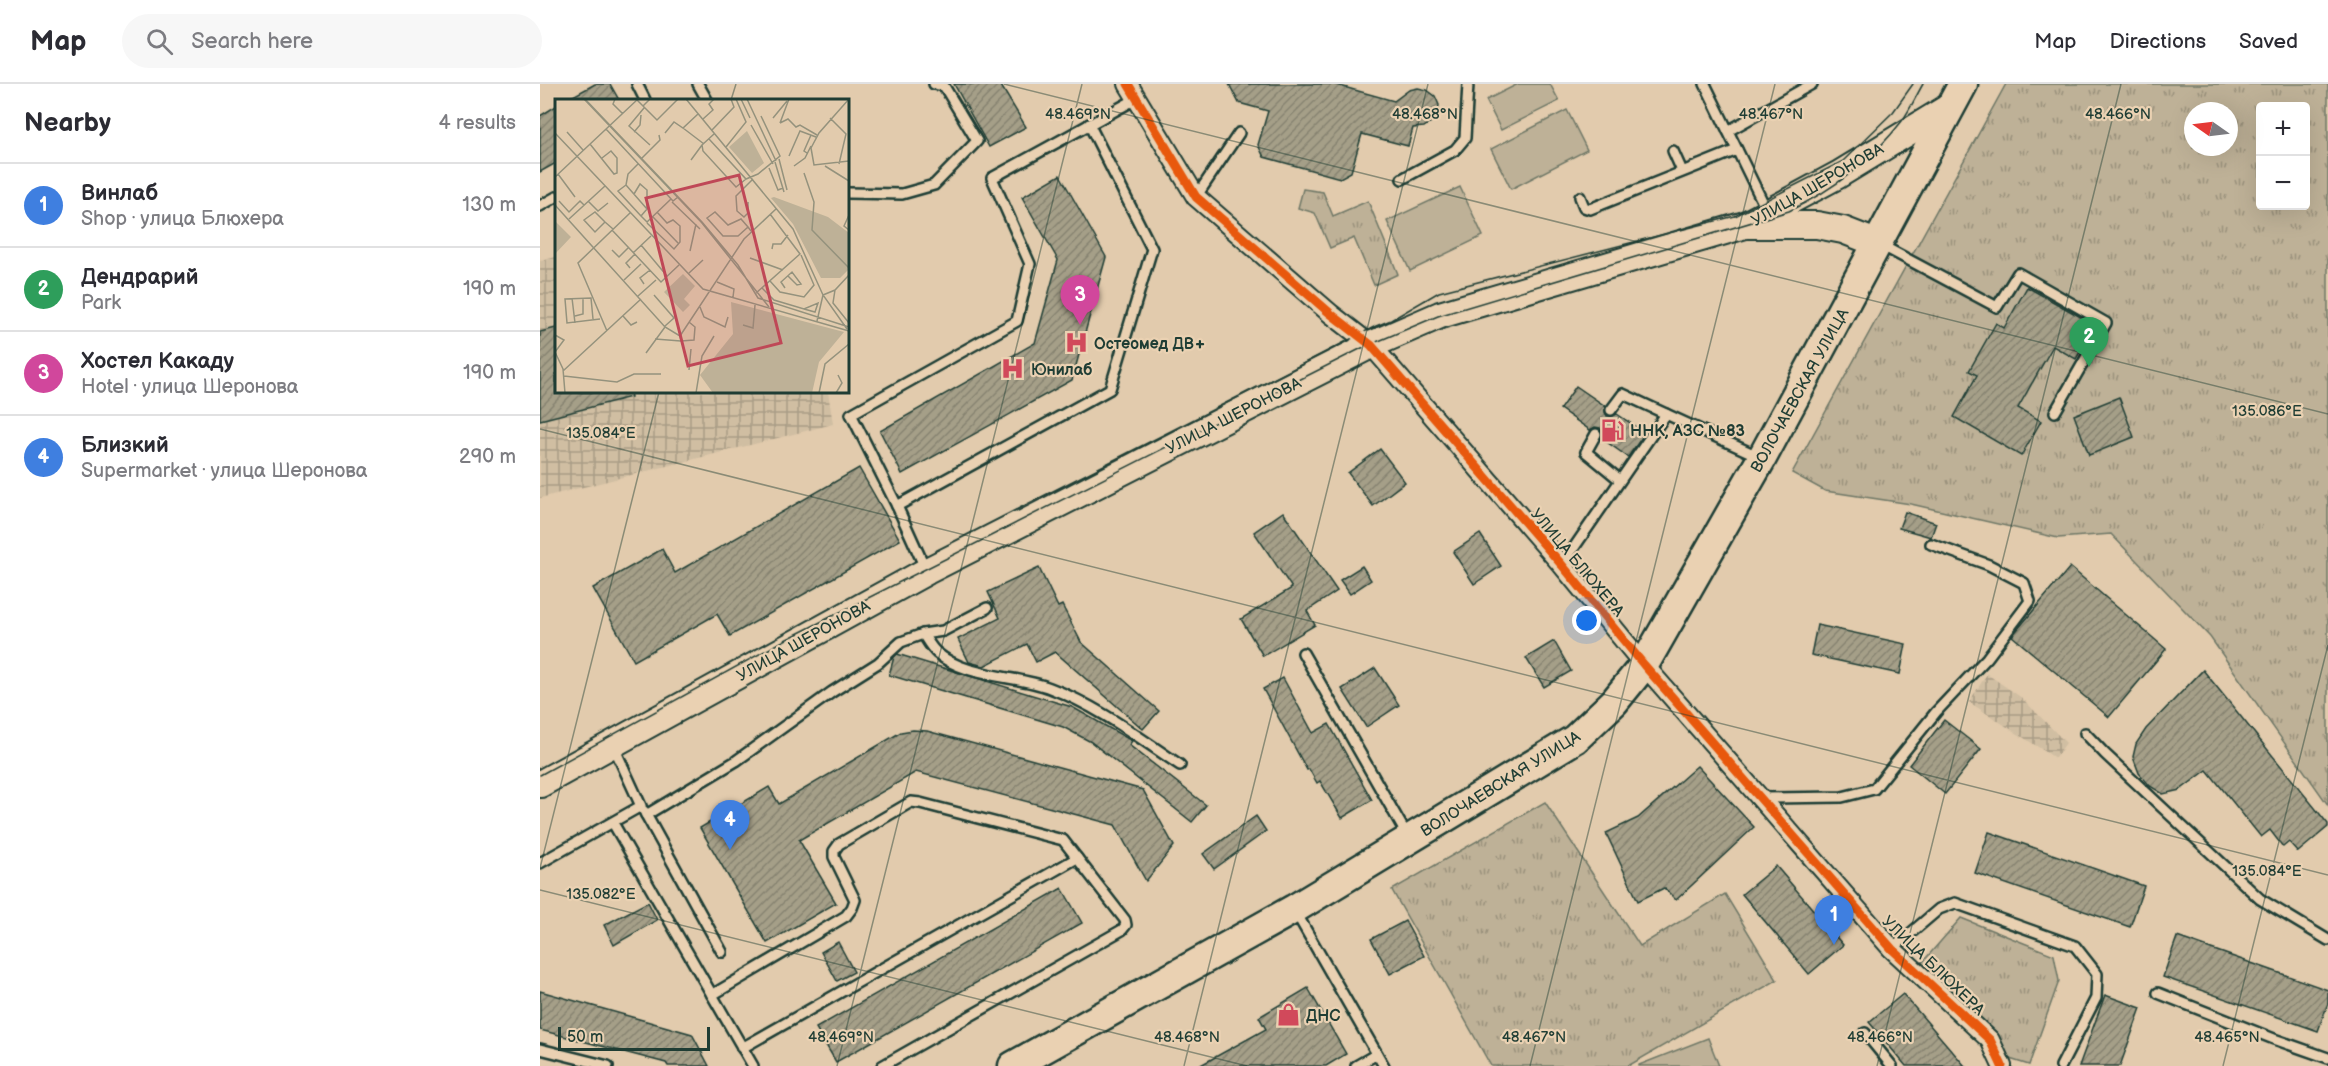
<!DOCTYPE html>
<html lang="en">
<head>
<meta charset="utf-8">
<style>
  body { margin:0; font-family:"Balsamiq Sans",sans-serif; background:#f7f7f7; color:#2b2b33 }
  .controls { position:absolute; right:18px; top:18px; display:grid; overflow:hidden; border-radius:6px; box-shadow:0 6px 24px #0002 }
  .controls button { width:54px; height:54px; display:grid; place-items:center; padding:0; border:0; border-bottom:2px solid #e1e1e2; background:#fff; color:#2b2b33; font:30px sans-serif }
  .compass { position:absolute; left:1644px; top:18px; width:54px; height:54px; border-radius:50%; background:#fff; box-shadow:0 6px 24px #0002; rotate:284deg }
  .scale { position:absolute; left:18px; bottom:15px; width:152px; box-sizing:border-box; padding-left:6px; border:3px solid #1f3d34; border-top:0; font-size:16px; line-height:21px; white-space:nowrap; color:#1f3d34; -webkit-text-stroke:4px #ead1b2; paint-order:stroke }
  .you { position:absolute; left:1047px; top:537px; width:21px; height:21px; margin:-15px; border:4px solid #fff; border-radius:50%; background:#1a73e8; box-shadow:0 0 0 9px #1a73e833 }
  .badge { display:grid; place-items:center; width:39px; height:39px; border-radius:50%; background:#111827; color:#fff; font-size:20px; font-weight:700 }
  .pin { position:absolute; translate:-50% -50px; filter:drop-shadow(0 2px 3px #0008) }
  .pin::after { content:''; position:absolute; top:32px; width:21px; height:18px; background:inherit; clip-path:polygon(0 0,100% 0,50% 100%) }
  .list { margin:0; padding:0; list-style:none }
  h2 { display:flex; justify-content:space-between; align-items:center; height:78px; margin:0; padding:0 24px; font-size:26px }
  h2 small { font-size:20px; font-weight:400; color:#7c7c81 }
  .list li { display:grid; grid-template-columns:39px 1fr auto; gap:18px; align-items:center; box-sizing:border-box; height:84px; padding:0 24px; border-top:2px solid #e1e1e2 }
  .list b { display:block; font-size:22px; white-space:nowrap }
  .list p { margin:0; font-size:20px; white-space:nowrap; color:#7c7c81 }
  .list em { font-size:20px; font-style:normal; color:#7c7c81 }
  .icon { flex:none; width:33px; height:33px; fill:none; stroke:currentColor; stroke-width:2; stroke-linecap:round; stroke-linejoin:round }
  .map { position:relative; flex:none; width:1788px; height:982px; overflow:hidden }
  header { display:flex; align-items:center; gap:36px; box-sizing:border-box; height:84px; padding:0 30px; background:#fff; border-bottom:2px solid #e1e1e2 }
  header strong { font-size:28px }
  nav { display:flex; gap:33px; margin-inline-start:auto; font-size:21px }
  .search { width:420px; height:54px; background:#f7f7f7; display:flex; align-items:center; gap:15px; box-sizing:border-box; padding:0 21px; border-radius:33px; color:#7c7c81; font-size:22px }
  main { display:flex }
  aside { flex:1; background:#fff }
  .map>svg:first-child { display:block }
</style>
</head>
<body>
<header>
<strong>Map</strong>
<div class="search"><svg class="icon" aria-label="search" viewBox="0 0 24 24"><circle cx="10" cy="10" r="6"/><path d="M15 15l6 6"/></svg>Search here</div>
<nav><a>Map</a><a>Directions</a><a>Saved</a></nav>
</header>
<main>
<aside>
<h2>Nearby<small>4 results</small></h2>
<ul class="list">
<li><span class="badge" style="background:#3f7fe0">1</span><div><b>Винлаб</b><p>Shop · улица Блюхера</p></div><em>130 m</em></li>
<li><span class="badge" style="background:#2e9e5b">2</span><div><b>Дендрарий</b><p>Park</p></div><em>190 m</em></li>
<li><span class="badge" style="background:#d1479c">3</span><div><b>Хостел Какаду</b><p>Hotel · улица Шеронова</p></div><em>190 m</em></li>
<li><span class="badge" style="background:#3f7fe0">4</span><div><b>Близкий</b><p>Supermarket · улица Шеронова</p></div><em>290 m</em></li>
</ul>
</aside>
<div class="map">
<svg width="1788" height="982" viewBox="0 0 1788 982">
  <defs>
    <pattern id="industrial-grid" width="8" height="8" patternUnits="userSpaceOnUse" patternTransform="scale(1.5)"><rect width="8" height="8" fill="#d0bea2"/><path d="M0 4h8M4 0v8" fill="none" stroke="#a89c85"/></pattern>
    <pattern id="grass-tufts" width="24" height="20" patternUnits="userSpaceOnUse" patternTransform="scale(1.5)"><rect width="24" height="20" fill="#beb197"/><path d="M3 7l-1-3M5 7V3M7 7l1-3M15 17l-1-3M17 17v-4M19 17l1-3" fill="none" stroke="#9a917c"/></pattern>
    <pattern id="building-hatch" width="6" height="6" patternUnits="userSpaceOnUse" patternTransform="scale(1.5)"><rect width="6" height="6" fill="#a59f88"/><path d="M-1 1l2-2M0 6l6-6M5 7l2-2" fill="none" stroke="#868370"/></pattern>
  </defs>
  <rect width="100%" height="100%" fill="#e2cbad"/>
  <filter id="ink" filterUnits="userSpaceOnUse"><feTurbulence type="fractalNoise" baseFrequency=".0167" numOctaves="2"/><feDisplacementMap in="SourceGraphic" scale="12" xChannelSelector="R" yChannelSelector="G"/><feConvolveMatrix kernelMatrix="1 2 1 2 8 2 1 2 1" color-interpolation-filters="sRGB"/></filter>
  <g filter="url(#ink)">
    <g fill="url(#industrial-grid)">
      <polygon points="16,173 16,308 288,308 293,340 0,414 0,177"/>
      <polygon points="1447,590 1482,614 1526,659 1515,674 1429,618"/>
    </g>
    <g fill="url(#grass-tufts)" stroke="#6e7766" stroke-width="1.5" fill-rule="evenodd">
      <path d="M1466,0H1788V721L1670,553L1571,450L1518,454L1371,420L1285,407L1252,389ZM1720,22H1766V122H1720ZM1653,27H1689V63H1653Z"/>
      <polygon points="763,105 783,108 793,132 828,117 858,190 834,201 814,154 790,164 775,129 758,124"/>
      <polygon points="1005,718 1100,862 1185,810 1237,896 1088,982 951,982 852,806"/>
      <polygon points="1421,834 1514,871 1519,897 1489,981 1457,971 1380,881"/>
    </g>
    <g fill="#beb197" stroke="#6e7766" stroke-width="1.5">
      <polygon points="978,0 1010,0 1019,17 961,46 946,16"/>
      <polygon points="1027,26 1047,66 971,105 951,65"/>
      <polygon points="920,103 943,152 870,187 847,137"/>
      <polygon points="1168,954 1179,982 1099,982 1099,981"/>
    </g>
    <g fill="url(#building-hatch)" stroke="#1f3d34" stroke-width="1.5">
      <polygon points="55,0 70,0 79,16 26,16"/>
      <polygon points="414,0 460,0 486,43 449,63"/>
      <polygon points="689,0 793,0 854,17 869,6 878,4 887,6 895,12 899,21 897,32 891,38 884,43 873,44 868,62 822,50 811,88 800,94 724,73 718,61 728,27 699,19"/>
      <polygon points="16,22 16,79 0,88 0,32"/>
      <polygon points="520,91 566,173 532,296 362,390 340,347 495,259 518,176 482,113"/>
      <polygon points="1487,203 1555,241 1536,275 1513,262 1478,324 1501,337 1481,372 1414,333 1437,291 1429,287 1456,239 1464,244"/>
      <polygon points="16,244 16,308 90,308 91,313 0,336 0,248"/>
      <polygon points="1036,302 1065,322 1065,328 1067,332 1073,332 1077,330 1105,349 1088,373 1061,354 1063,349 1060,344 1055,343 1050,346 1020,325"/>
      <polygon points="1579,313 1594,353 1549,371 1534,331"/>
      <polygon points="840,365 865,398 833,422 808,389"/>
      <polygon points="319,384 360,456 190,552 177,530 94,577 53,504 122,465 135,489"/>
      <polygon points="743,428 797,507 767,527 775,541 723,572 701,535 752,504 714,448"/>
      <polygon points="1365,428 1396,439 1391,453 1359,444"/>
      <polygon points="940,450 961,482 934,500 913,468"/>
      <polygon points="822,482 831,496 810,510 800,496"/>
      <polygon points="1530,483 1626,565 1569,633 1472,552"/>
      <polygon points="499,484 518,523 522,521 541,558 619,627 603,645 515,568 496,578 487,560 444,582 429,578 418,555 460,534 448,508"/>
      <polygon points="1277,541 1366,560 1360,590 1271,571"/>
      <polygon points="1014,557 1031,587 1004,603 986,574"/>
      <polygon points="357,570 532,623 592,657 589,661 666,721 652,738 551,658 523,643 349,591 354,573"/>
      <polygon points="835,584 859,621 826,643 802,605"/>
      <polygon points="1663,586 1788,740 1788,743 1758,768 1749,758 1743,763 1730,746 1721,753 1667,686 1640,706 1623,710 1610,702 1599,689 1593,673 1596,660 1606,645"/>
      <polygon points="743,594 773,649 789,640 832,716 802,734 780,697 777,699 769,685 767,686 723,605"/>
      <polygon points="1404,636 1441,665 1405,710 1369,681"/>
      <polygon points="373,646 387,647 603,706 634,762 606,797 575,741 376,688 259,756 296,819 227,859 160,744 229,703 239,720 361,648"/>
      <polygon points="1157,682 1214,743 1136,816 1124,804 1098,817 1066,749 1098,734"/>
      <polygon points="716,732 726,747 674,785 663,770"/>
      <polygon points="1449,748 1604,802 1590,843 1435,789"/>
      <polygon points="1236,782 1303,861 1269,890 1202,810"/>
      <polygon points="522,804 542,839 296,978 276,944"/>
      <polygon points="108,818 117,836 74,861 64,841"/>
      <polygon points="865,837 884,872 850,890 831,855"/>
      <polygon points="1637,853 1788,906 1788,919 1778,947 1623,893"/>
      <polygon points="298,858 314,888 297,897 281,868"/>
      <polygon points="768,904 806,970 786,982 659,982 726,945 719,933"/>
      <polygon points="0,907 152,950 169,982 128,982 126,979 0,946"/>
      <polygon points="1363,910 1425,982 1366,982 1329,938"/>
      <polygon points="1565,911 1601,924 1580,982 1539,982"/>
    </g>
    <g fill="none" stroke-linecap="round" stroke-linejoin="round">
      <defs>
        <g id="lane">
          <polyline points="97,0 105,16"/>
          <polyline points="158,0 167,16"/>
          <polyline points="1165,0 1227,127"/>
          <polyline points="549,40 612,165 570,305 357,422 311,330 477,237 490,180 452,94 596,15"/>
          <polyline points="1188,47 1272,0"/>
          <polyline points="1133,67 1142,87"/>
          <polyline points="862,95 915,66 925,54 928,0"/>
          <polyline points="308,109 362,110 394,101 437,57 404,2 394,0"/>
          <polyline points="656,113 699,49"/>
          <polyline points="1040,113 1044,123 1050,125 1197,66"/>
          <polyline points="0,122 16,113"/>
          <polyline points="1339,160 1457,223 1478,189 1566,239 1515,328"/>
          <polyline points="1071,326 1083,310 1126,330"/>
          <polyline points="1056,350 1046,368 1080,396"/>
          <polyline points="357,422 386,486"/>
          <polyline points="1022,481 1126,330 1220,373"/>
          <path d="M383,550C387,556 391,564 397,569C426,594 476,591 510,604C558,622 598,653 640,681"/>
          <polyline points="763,569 868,753"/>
          <polyline points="1545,649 1565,670 1720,815 1788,856"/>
          <polyline points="1221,714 1302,713 1334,705 1396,628 1447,574 1490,517 1484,499 1449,481 1391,460"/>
          <polyline points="104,727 182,868"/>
          <polyline points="106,731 196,677 292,608 338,579 361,558 383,550 403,547 447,524"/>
          <polyline points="73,739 213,982"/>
          <polyline points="0,779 101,722 73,661"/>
          <polyline points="755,827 844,982"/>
          <polyline points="1352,865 1399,825 1415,819 1535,862 1557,890 1556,914 1521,982"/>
          <polyline points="1618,909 1734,955 1788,974"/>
          <polyline points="172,911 306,832 312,824 315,816 294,773 294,767 299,760 371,718 380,719 523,756 585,836 586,841 582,846 342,982"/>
          <polyline points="1325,949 1352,982"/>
          <polyline points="202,964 537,774"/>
          <polyline points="0,965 68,982"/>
          <polyline points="816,982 837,970"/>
        </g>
        <polyline id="street" points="588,0 656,113 791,230 831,261 1022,481 1104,581 1352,865 1450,956 1462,982"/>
        <g id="secondary">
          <polyline points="1209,141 1277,141 1303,146 1339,160"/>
          <polyline points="0,700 387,487 831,261 900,231 1205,141 1298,91 1411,22"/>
        </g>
        <polyline id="primary" points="473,982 754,825 1035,655 1074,618 1104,581 1222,374 1423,0"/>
      </defs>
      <use href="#lane" stroke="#1f3d34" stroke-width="14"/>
      <use href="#street" stroke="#1f3d34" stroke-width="22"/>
      <use href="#secondary" stroke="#1f3d34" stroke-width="30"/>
      <use href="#primary" stroke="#1f3d34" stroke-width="33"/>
      <use href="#lane" stroke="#ead1b2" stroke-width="9"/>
      <use href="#street" stroke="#ead1b2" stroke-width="18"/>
      <use href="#secondary" stroke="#ead1b2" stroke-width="26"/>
      <use href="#primary" stroke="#ead1b2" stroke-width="28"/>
      <g stroke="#1f3d34" stroke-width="1.5">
        <polyline points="476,428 836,242 851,236 899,208 1195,132 1303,77 1353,28 1373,0"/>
        <path d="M0,691L245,556L822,264L898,232L1249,127C1293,106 1332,76 1362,37C1370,26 1376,12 1383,0"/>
      </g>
      <defs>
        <polyline id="cycleway" points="588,0 656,113 791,230 831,261 1022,481 1104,581 1352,865 1450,956 1462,982"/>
      </defs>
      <use href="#cycleway" stroke="#ead1b2" stroke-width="13"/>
      <use href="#cycleway" stroke="#e8590c" stroke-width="9"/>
    </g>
  </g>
  <path fill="none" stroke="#1f3d34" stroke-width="1.5" stroke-opacity="0.45" d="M464,0L1788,330M191,16L196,0M0,345L1788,791M0,784L119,308M0,806L707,982M297,982L542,0M644,982L888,0M990,982L1235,0M1337,982L1581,0M1683,982L1788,561"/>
  <defs>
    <symbol id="hospital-bare" viewBox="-9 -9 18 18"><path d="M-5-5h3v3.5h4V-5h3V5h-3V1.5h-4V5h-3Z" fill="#d1495b" stroke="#ead1b2" stroke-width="2.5" paint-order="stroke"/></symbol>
    <symbol id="fuel-bare" viewBox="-9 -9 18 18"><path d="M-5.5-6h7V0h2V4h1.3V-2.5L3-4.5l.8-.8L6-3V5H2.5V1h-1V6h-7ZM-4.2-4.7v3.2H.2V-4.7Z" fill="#d1495b" stroke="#ead1b2" stroke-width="2.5" paint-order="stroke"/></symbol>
    <symbol id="shop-bare" viewBox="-9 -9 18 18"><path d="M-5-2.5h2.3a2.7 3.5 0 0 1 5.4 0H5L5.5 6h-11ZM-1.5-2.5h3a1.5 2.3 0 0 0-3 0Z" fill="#d1495b" stroke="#ead1b2" stroke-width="2.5" paint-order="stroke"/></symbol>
  </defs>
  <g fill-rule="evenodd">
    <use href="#hospital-bare" x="520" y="242" width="33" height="33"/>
    <use href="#hospital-bare" x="456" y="268" width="33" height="33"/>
    <use href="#fuel-bare" x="1056" y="330" width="33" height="33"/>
    <use href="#shop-bare" x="732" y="914" width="33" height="33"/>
  </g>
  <g text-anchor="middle" stroke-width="4.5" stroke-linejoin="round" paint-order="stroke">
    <g font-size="16" fill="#1f3d34" stroke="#ead1b2">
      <text transform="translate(1277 100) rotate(-30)" y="6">УЛИЦА ШЕРОНОВА</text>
      <text transform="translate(1259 306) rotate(-61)" y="6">ВОЛОЧАЕВСКАЯ УЛИЦА</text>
      <text transform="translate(693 331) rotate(-27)" y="6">УЛИЦА ШЕРОНОВА</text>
      <text transform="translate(1038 478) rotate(50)" y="6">УЛИЦА БЛЮХЕРА</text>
      <text transform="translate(263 556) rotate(-29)" y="6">УЛИЦА ШЕРОНОВА</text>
      <text transform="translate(960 699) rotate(-32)" y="6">ВОЛОЧАЕВСКАЯ УЛИЦА</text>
      <text transform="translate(1394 881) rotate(44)" y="6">УЛИЦА БЛЮХЕРА</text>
    </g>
    <g font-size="16" font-weight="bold" fill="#1f3d34" stroke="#ead1b2" text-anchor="start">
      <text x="554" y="265">Остеомед ДВ+</text>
      <text x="491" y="291">Юнилаб</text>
      <text x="1090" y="352">ННК, АЗС №83</text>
      <text x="766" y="937">ДНС</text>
    </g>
  </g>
  <g transform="translate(15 15)">
    <rect width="294" height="294" fill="#e2cbad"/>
    <path d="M192,32L209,64L197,74L174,48ZM1,123L16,138L0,155V124ZM128,175L140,187L129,200L135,206L128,213L109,193ZM176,203L289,233L264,263L257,294H158L145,276L178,235Z" fill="#beb197"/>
    <path d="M219,98L273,118L294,134V170L285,179H266L238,125L216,99Z" fill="#beb197"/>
    <path fill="none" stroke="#94927d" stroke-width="1.5" d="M29,0L147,124L214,208M30,0L147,123L183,166L203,199L294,228M60,0L58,5L68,15M131,0L238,130L268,196L292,230M186,0L195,19M192,0L221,62M294,0L264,34L256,49L259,66L294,62M82,1L88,7L95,0M88,7L102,21L123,0M89,9L74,27L95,46M218,19L232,2M275,19L291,35L284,65M148,20L158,11L154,5L159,0M225,24L233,20L241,28L245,26L262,36M225,24L234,0M196,26L218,65M128,29L149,45M51,30L118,102L123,98M157,31L179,8L176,0M12,33L28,51M79,33L85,26L86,16M0,34L148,190L294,232M110,34L119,23L128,29L143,15M159,35L147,46L148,52L181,88L191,80M154,40L191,80L203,75L225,57L206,17M35,45L59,75L62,74V59L56,52L47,59M171,48L191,23L181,0M252,54L249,52L256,36M234,57L245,32L261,38M87,59L105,41L104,36M224,60L232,91M136,61L147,46M220,63L229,93M83,65L73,75L71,86L92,110L86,117L92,123L116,100M239,67L250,59L256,47M270,67L294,82M214,69L223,91L228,89M249,74L259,103L257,131L294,169M3,75L20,98M0,78L83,0M71,86L63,92L86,117M79,95L85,85L92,91V110M4,102L14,113L25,102L29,106M33,102L43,112L53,104M117,103L145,130M193,103V114L189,118L182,112L181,97L198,80M0,106L110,228L125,237M294,116L289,127L294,131M98,118L123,144M14,120L50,87M50,123L40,133L29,121L40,113L50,123L58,130M92,124L119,150L125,143V127L118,121L112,124L102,113M193,128L183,137H168L152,119L160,113L173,126L186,120L193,128L196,132M57,131L106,183L124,166M86,146L112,177M217,150L218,145H226L233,136M57,151L64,158L73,149M135,152L141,125M78,154L96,137M195,159L228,171M75,169L71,164L80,155M134,174L148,161M69,181L86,165M215,182L225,193L249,198L259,186L246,156M162,183L179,190L178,198M89,185L85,179L95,171M207,189L219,201L249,210L263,204L260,213L249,210M230,189L226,183L237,173L246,185L242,186L233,177M280,191L278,204L294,224M201,194L245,155L215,115M99,196L119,219L110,227M268,196L280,191L294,176M83,197L101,181M17,199L20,224M145,208L149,218L170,228L173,218M20,217L28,215V199M68,217L76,226L82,223M38,220L36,199L10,200L12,224L45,220M262,222L268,196M188,226L198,229L200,206M52,232L23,164L75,114M0,236L9,241L0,253M125,237L189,140L221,110M125,237L126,242L139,241L140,228L134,223M100,240L126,242M0,253L8,270L10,294M91,254L110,228M134,271L136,250M8,272L86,200M9,277L62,283L79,275H106M141,294L147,257L159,237M264,294L270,265L294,245M281,294L287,284L283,276"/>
    <path fill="#bf4857" fill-opacity="0.15" stroke="#bf4857" stroke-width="3" d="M184,76L226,244L133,267L91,99Z"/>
    <rect width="294" height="294" fill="none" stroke="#1f3d34" stroke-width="3"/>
  </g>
  <g font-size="15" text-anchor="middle" fill="#1f3d34" stroke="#ead1b2" stroke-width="4.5" stroke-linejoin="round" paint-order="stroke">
    <text x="538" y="35">48.469°N</text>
    <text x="885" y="35">48.468°N</text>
    <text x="1231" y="35">48.467°N</text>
    <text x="1578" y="35">48.466°N</text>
    <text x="1727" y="332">135.086°E</text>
    <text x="61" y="354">135.084°E</text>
    <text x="1727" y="792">135.084°E</text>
    <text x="61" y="815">135.082°E</text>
    <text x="301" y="958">48.469°N</text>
    <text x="647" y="958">48.468°N</text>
    <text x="994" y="958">48.467°N</text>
    <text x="1340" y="958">48.466°N</text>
    <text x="1687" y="958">48.465°N</text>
  </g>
</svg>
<div class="controls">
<button>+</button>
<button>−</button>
</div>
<svg class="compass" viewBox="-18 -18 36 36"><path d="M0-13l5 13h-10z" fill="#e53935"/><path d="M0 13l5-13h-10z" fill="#7c7c81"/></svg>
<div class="scale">50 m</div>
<div class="you"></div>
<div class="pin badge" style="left:1294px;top:861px;background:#3f7fe0">1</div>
<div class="pin badge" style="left:1549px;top:283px;background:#2e9e5b">2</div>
<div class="pin badge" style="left:540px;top:241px;background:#d1479c">3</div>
<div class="pin badge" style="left:190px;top:766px;background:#3f7fe0">4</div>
</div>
</main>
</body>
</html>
